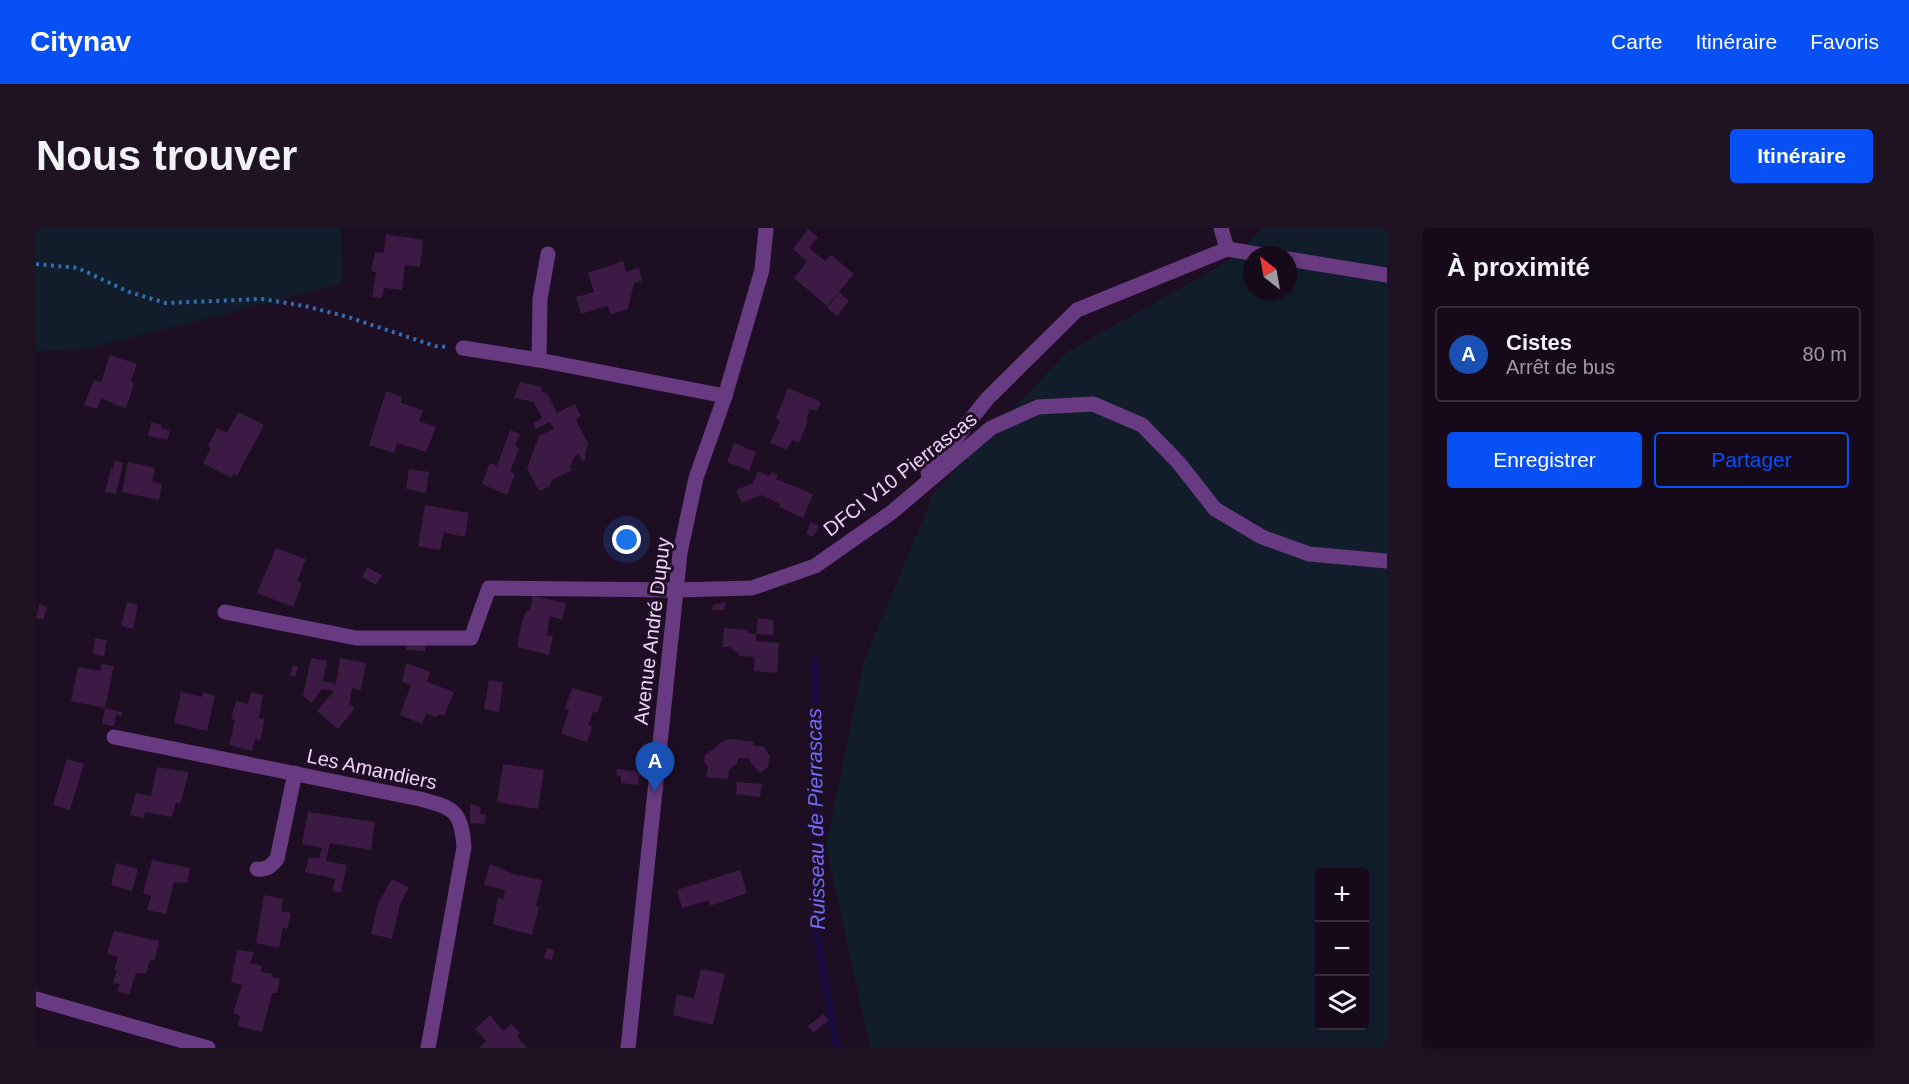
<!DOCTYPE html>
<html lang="fr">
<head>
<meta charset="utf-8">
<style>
  body { margin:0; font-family:Arial,sans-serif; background:#1f1323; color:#f1f3f6 }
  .controls { position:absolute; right:18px; bottom:18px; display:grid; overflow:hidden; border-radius:6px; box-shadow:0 3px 9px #0003 }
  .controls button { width:54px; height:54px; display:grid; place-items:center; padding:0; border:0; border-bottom:2px solid #352b39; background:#160a1a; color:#f1f3f6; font:30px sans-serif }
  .compass { position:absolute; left:1207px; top:18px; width:54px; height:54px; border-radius:50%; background:#160a1a; box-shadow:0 3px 9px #0003; rotate:329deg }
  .you { position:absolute; left:591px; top:312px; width:21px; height:21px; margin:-15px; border:4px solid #fff; border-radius:50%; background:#1a73e8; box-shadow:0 0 0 9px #1a73e833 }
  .badge { display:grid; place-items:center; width:39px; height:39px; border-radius:50%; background:#0650f5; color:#fff; font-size:20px; font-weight:700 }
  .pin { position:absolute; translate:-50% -50px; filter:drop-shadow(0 2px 3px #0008) }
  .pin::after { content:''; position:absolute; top:32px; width:21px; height:18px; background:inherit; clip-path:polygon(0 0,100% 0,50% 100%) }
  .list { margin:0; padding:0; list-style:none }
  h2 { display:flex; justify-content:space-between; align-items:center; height:78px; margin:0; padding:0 24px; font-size:26px }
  h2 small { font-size:20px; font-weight:400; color:#9e9aa2 }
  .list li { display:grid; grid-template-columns:39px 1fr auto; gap:18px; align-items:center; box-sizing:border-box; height:96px; margin:0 12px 12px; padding:0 12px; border:2px solid #352b39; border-radius:6px }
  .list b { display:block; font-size:22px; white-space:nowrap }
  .list p { margin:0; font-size:20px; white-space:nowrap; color:#9e9aa2 }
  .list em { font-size:20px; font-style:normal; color:#9e9aa2 }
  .actions { display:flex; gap:12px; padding:18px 24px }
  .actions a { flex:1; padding:14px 0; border:2px solid #0650f5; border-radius:6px; text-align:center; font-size:21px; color:#0650f5 }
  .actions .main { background:#0650f5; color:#fff }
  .icon { flex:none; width:33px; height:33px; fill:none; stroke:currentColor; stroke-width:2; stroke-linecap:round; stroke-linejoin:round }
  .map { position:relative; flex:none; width:1351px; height:820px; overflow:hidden; border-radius:6px }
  header { display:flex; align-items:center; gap:36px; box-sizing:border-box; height:84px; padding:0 30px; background:#0650f5; color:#fff }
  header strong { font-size:28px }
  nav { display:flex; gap:33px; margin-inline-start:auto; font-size:21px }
  .intro { display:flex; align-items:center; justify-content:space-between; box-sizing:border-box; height:144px; padding:0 36px }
  h1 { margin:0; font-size:42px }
  .button { padding:15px 27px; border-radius:6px; background:#0650f5; color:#fff; font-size:21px; font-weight:700 }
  main { display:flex; gap:36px; padding:0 36px }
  aside { flex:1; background:#160a1a; border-radius:6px; box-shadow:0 3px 9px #0003 }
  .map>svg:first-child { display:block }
</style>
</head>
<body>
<header>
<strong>Citynav</strong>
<nav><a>Carte</a><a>Itinéraire</a><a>Favoris</a></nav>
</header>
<div class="intro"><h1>Nous trouver</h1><a class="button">Itinéraire</a></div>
<main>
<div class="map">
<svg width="1351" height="820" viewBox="0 0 1351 820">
  <rect width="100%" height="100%" fill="#1e0e23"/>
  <g fill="#121d2c" fill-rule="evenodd">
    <polygon points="0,0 305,0 306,56 50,121 0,123"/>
    <path d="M1227,0H1351V820H834L790,618L827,436L898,265L1031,124L1193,33ZM1216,27H1252V63H1216ZM1284,644H1328V798H1284Z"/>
  </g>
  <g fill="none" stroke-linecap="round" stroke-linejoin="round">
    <polyline stroke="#170b3f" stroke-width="7" points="779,432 779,697 801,820"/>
  </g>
  <g fill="#3b1b43">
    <polygon points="772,1 782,9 773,20 789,33 795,27 818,46 791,78 758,50 771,34 757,21"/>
    <polygon points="350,6 387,12 384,39 369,37 366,62 348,60 346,70 336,69 340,44 335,43 339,24 348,25"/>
    <polygon points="587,33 590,44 603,40 606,53 598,55 592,81 575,86 571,78 545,86 540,69 558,64 552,45"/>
    <polygon points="803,64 813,73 801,88 791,80"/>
    <polygon points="74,127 101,136 95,153 98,155 90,181 65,170 61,181 48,177 58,152 65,154"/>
    <polygon points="484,154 506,159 505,164 511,165 521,185 539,176 545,188 540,191 552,216 549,227 550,231 546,233 543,226 538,229 534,239 536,242 516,252 513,259 503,263 491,240 503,208 518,201 514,194 500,201 497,195 506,190 498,174 478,170"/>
    <polygon points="752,160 785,174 781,183 774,181 770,191 772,192 763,215 756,212 751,222 734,215 744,193 740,190"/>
    <polygon points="350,163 366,169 365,175 387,182 383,193 400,199 390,224 361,215 358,225 333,217"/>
    <polygon points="202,184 228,197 201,248 197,246 195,250 167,235 175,220 172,218 181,200 191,205"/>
    <polygon points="115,194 126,197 125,200 134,203 131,212 112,208"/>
    <polygon points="474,202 484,206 479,218 483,220 474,244 479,246 471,267 446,256 454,235 461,238"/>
    <polygon points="698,215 720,224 713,243 691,234"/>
    <polygon points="79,233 87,235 80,266 69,264 75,240 77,241"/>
    <polygon points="92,234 119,240 116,254 126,256 123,272 86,264"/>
    <polygon points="373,241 393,244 390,265 370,261"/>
    <polygon points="722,243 733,248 735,244 742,247 740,251 777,266 767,290 743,279 744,276 725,267 706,275 700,262 717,255"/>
    <polygon points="389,277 433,285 429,309 408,304 404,322 382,318"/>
    <polygon points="775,294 783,298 777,309 770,306"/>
    <polygon points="240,320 270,331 261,353 266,356 257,379 221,365"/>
    <polygon points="331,339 346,347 340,357 326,349"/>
    <polygon points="497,368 530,375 526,392 514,388 511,407 517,408 513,427 481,419 486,394 491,382 494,383"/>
    <polygon points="91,374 102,377 97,401 85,398"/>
    <polygon points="690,374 688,382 676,382 677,377"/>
    <polygon points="3,376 11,379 7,392 0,390"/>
    <polygon points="722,390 738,392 737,407 720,406 720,413 743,415 741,445 718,443 719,429 703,428 702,424 697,423 695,419 686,419 688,400 711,402 711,405 720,406"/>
    <polygon points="59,410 71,412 68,428 57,426"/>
    <polygon points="372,415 389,417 389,423 370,422"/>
    <polygon points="275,430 291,433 287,453 300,456 304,430 330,435 325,462 316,460 313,476 319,480 302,501 281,483 298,463 286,461 275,475 267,468"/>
    <polygon points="370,435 394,444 391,454 418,464 408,488 402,486 401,489 390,485 386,496 364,487 375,457 366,454"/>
    <polygon points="66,436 78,438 69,480 35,473 42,439 64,443"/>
    <polygon points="257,437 262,439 259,449 254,447"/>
    <polygon points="453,452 467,454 463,484 448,481"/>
    <polygon points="536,460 567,469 561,485 557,484 552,497 556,499 551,514 525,506 533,482 529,480"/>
    <polygon points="145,464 166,469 167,464 179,468 171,503 138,495"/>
    <polygon points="215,464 227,467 223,490 229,491 224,512 219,511 216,523 193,517 199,492 195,491 200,473 212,476"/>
    <polygon points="69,480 86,484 86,488 80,487 78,498 66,496"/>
    <polygon points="698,511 718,514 717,518 727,518 734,528 732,539 724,545 714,534 714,531 702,530 701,536 693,542 692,551 670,549 672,539 668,533 669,527 689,512"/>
    <polygon points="31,531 48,536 34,582 17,577"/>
    <polygon points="467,536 508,542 502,581 461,574"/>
    <polygon points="121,539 153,544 144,576 140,575 136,589 109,584 108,590 94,587 100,565 115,568"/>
    <polygon points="581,541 604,544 602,557 585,555 585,548 580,547"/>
    <polygon points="701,554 726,556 724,569 700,566"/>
    <polygon points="434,576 445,579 444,586 450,587 449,596 434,595"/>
    <polygon points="272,584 339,594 335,622 294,615 290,633 311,637 305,664 296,663 299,651 269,644 273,629 283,631 286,620 266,616"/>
    <polygon points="116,632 154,640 151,655 138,654 130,686 111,682 115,668 107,665"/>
    <polygon points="80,635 102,641 96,663 75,657"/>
    <polygon points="454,636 477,646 506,652 500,678 503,679 496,707 457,696 462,669 467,671 469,662 448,657"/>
    <polygon points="704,642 711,665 674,678 673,672 646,680 641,662"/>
    <polygon points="356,651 373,659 364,676 356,711 335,706 342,676"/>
    <polygon points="228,667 247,671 245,683 255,685 251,701 247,700 243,720 220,715"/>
    <polygon points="78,703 123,713 119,732 114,732 110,746 100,745 93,767 81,763 84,756 77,755 81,742 78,742 82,729 71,726"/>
    <polygon points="511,720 518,722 516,732 508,730"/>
    <polygon points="201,722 218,724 214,735 226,738 225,744 237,746 236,749 244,751 241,765 236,765 226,804 202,798 204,788 197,785 206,757 195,754"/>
    <polygon points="665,741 689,746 677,797 637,787 641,767 658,770"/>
    <polygon points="787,786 793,792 777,805 772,798"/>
    <polygon points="454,787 467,803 475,796 484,805 481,808 491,820 443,820 450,813 439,801"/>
  </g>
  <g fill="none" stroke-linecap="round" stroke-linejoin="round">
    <polyline stroke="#316db2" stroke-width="4" stroke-dasharray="3 4.5" stroke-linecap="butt" points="0,36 42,40 93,64 130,75 226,71 269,78 312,89 399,118 411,119"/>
    <g stroke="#673a81" stroke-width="15">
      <polyline points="1185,0 1191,21"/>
      <polyline points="512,26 504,71 503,132 689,168"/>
      <polyline points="1252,31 1351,47"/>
      <polyline points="427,120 503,132"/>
      <polyline points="892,245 951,171 1041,82 1191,21 1227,27"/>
      <polyline points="189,384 320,410 435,410 453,360 640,362 716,360 779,338 856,284 955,200 1002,179 1057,176 1106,197 1142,234 1179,281 1226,309 1273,326 1351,333"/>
      <path d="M78,509L384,571C418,580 425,582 428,619L392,820"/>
      <path d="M221,641C231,642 235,638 241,631L259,545"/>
      <polyline points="0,771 172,820"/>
      <polyline points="592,820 644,325 660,250 689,168 726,42 730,0"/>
    </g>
  </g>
  <g text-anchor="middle" stroke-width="6" stroke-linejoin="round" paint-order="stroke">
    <g font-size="20" fill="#f1d1fe" stroke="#1e0e23">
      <text transform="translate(864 246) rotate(-38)" y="7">DFCI V10 Pierrascas</text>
      <text transform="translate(616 403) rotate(-83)" y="7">Avenue André Dupuy</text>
      <text transform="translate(336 541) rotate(12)" y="7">Les Amandiers</text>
    </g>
    <g font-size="21" font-style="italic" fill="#716afb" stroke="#1e0e23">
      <text transform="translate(780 591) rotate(-91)" y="7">Ruisseau de Pierrascas</text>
    </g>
  </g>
</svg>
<div class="controls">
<button>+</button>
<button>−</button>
<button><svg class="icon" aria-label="layers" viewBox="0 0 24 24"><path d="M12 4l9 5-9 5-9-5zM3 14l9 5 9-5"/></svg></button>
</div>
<svg class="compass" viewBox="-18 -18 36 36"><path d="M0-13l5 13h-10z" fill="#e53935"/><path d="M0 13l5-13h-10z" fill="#9e9aa2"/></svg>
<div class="you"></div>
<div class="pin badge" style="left:619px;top:564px;background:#1a4fb4">A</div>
</div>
<aside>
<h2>À proximité<small></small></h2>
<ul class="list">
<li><span class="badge" style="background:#1a4fb4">A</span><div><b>Cistes</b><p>Arrêt de bus</p></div><em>80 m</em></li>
</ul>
<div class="actions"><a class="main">Enregistrer</a><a>Partager</a></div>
</aside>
</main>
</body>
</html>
